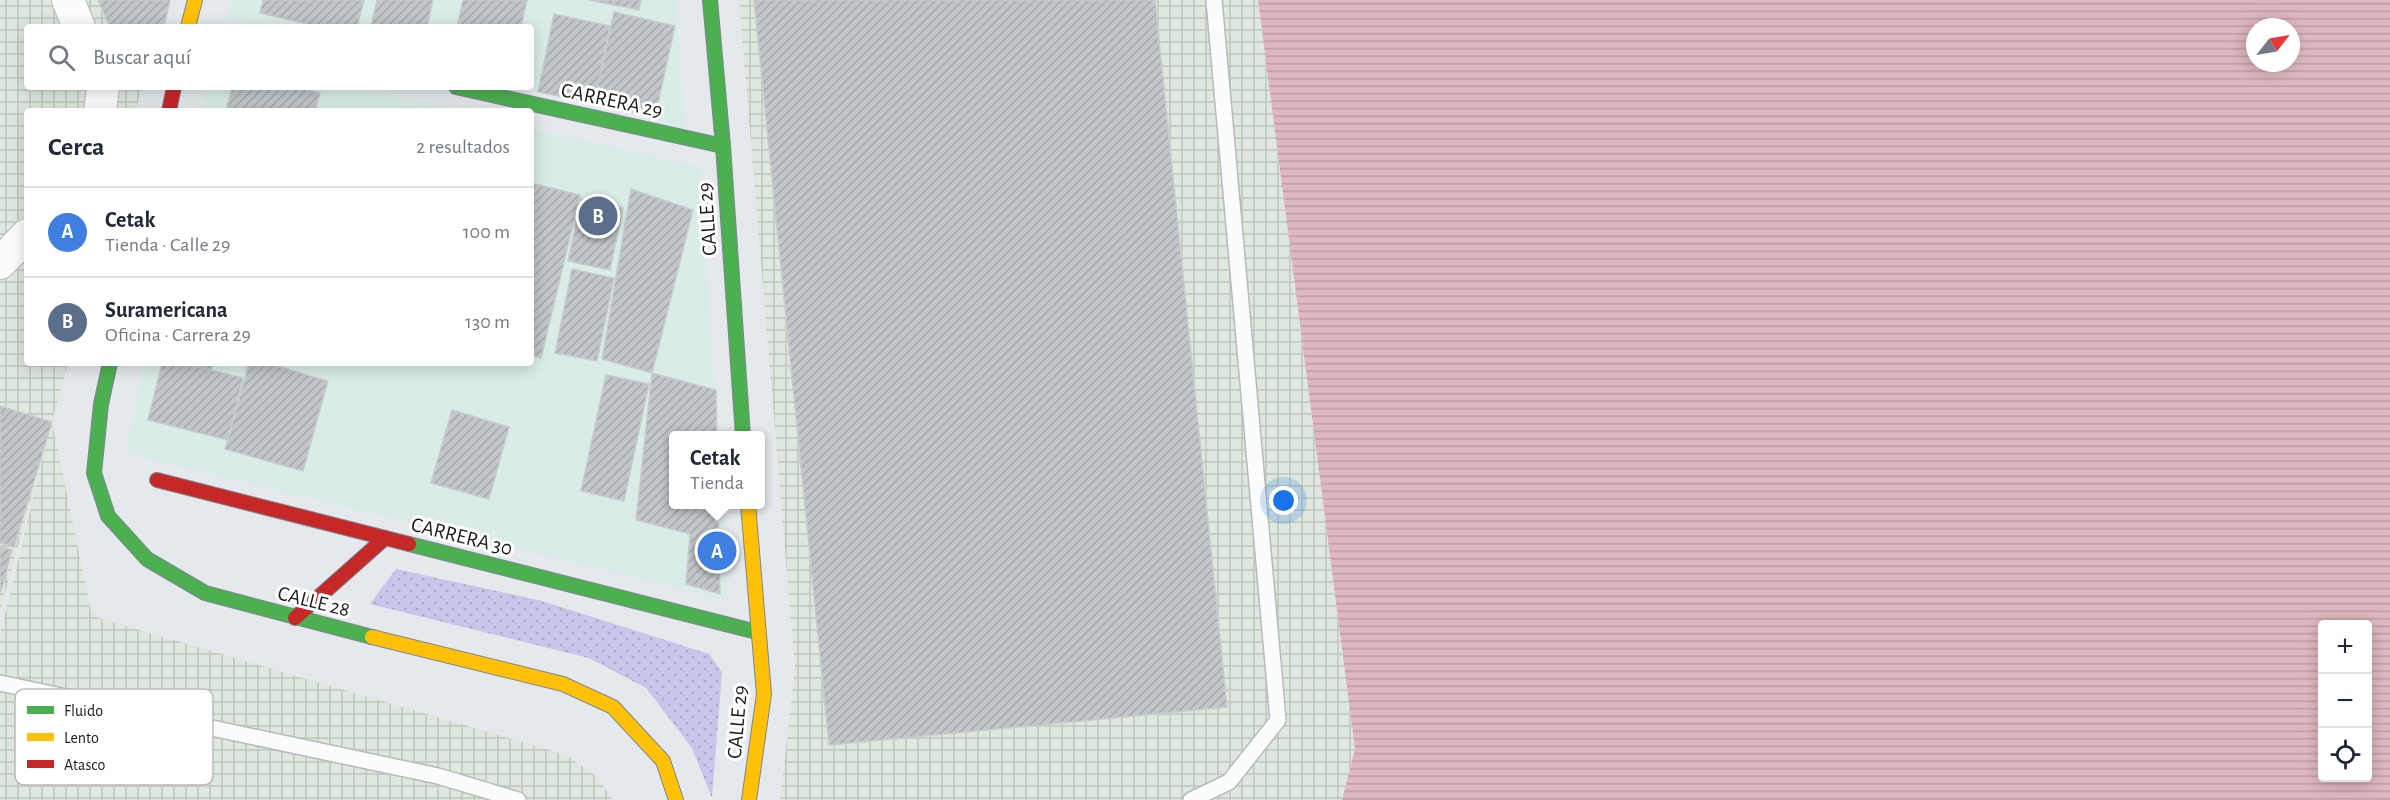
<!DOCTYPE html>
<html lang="es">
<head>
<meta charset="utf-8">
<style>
  body { margin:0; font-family:"Alegreya Sans",sans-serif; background:#f6f6f7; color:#1f2937 }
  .controls { position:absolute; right:18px; bottom:18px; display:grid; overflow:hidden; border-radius:6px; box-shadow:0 3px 15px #0003 }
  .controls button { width:54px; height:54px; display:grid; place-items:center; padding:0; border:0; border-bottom:2px solid #e0e1e3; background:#fff; color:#1f2937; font:30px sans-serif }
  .compass { position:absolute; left:2246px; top:18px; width:54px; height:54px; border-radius:50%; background:#fff; box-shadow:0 3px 15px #0003; rotate:59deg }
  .you { position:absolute; left:1284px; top:501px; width:21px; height:21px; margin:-15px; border:4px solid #fff; border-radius:50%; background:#1a73e8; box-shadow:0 0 0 9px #1a73e833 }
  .badge { display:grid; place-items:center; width:39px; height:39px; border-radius:50%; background:#d93025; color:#fff; font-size:20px; font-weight:700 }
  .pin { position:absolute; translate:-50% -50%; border:3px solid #fff; box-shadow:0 2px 6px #0006 }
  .popup { position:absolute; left:669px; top:431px; width:96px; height:78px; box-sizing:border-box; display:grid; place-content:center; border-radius:6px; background:#fff; filter:drop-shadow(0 2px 4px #0005); font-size:20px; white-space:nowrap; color:#747a83 }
  .popup b { font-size:22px; color:#1f2937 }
  .popup::after { content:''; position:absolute; left:50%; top:100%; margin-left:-12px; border:12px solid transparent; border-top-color:#fff }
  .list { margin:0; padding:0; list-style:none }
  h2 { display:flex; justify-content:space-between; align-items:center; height:78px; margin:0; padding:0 24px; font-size:26px }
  h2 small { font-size:20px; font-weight:400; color:#747a83 }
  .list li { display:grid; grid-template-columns:39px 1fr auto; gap:18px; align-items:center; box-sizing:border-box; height:90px; padding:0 24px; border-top:2px solid #e0e1e3 }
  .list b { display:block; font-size:22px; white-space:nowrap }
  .list p { margin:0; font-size:20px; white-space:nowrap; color:#747a83 }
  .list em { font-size:20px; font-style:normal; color:#747a83 }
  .icon { flex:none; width:33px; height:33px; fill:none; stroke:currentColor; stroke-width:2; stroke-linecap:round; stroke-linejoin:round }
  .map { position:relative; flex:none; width:2390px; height:800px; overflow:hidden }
  .search { position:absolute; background:#fff; box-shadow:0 3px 15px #0003; left:24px; top:24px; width:510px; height:66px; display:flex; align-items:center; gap:15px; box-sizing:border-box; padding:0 21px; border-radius:6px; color:#747a83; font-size:22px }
  .panel { position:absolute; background:#fff; box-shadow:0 3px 15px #0003; left:24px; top:108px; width:510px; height:258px; border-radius:6px }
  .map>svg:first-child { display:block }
</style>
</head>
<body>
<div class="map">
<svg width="2390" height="800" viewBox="0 0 2390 800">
  <defs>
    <pattern id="industrial-grid" width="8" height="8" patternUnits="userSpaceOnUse" patternTransform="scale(1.5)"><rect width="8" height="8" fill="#dee8de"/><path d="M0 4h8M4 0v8" fill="none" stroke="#bec6be"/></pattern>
    <pattern id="grass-dots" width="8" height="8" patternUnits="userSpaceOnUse" patternTransform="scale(1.5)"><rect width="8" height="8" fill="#c7c5e9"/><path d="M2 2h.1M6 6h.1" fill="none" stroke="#aaa9c7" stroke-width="1.8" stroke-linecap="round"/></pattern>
    <pattern id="water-rules" width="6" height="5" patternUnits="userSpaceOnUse" patternTransform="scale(1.5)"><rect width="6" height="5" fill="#deb7bf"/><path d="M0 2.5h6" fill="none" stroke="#be9da4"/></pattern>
    <pattern id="building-hatch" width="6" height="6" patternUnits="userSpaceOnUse" patternTransform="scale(1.5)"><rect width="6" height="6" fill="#c2c6c8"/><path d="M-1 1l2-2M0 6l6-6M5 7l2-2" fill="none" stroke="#a6aaab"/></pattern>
  </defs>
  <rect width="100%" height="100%" fill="#e5e9eb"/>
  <g fill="#daece7">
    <polygon points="231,0 676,0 685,128 531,87 531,27 261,27 227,19"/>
    <polygon points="205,87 357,87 459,111 200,111"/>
    <polygon points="531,128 700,167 718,435 674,436 674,504 723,505 729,601 125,453 145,363 531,363"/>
  </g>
  <g fill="url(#industrial-grid)">
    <polygon points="0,0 162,0 156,27 27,27 27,87 142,87 136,111 27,111 27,363 68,363 52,422 92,616 566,755 596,776 613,800 0,800 0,635 49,433 0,612"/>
    <polygon points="739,0 1258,0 1355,749 1342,800 780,800 795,669"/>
  </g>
  <polygon fill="url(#grass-dots)" points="396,569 542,601 709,654 722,672 712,798 692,748 646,688 589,658 370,604"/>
  <path fill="url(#water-rules)" fill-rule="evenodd" d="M1258,0H2390V800H1342L1355,749ZM2255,27H2291V63H2255ZM2322,624H2368V778H2322Z"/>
  <g fill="url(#building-hatch)" stroke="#c6cdce" stroke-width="1.5">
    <polygon points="98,0 170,0 164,27 110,27"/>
    <polygon points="263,0 364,0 357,27 319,27 260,13"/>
    <polygon points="377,0 433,0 427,27 371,27"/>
    <polygon points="463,0 527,0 521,27 457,27"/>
    <polygon points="589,0 641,0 639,10"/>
    <polygon points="754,0 1155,0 1227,707 829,745"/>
    <polygon points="614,12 675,26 655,117 594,103"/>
    <polygon points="554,14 610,26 594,103 538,92"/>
    <polygon points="232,87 295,87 320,93 315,111 226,111"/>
    <polygon points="531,183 580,195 541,358 531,355"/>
    <polygon points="631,189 693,210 652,373 602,359"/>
    <polygon points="581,199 623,208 610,270 568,261"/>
    <polygon points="572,269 614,278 597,361 555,353"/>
    <polygon points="162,363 181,363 243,378 228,440 148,420"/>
    <polygon points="181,363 213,363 211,370"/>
    <polygon points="249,363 266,363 328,381 303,471 225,449"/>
    <polygon points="652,373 716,390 717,436 674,436 674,504 718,504 720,594 686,584 690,534 636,520"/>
    <polygon points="606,375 649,384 624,501 581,491"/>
    <polygon points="0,406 52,422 14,547 0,543"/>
    <polygon points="452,410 509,427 489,499 431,483"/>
    <polygon points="0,547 12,550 0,595"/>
  </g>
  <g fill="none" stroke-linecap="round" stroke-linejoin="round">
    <defs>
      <g id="lane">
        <polyline points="0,683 438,776 518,800"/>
        <polyline points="1191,800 1229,782 1278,720 1214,0"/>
      </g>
      <g id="street">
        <polyline points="68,0 79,27"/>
        <polyline points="100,111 103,87"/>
        <polyline points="0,263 27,235"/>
      </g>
      <g id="fast">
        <polyline points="710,0 723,146 743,436"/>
        <polyline points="456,87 723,146"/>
        <polyline points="110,363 101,404 94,473 108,516 147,559 205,593 372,637"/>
        <polyline points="409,544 757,632"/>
      </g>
      <g id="slow">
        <polyline points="188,27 195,0"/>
        <polyline points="748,504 764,694 749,800"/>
        <polyline points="372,637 563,684 613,707 663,761 676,800"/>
      </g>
      <g id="jam">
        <polyline points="169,111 174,87"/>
        <polyline points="157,480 409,544"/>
        <polyline points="295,618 385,538"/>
      </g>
    </defs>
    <use href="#lane" stroke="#b8babb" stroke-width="18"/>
    <use href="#street" stroke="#b8babb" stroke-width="34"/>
    <use href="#fast" stroke="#7e8595" stroke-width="16"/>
    <use href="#slow" stroke="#7e8595" stroke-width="16"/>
    <use href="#jam" stroke="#7e8595" stroke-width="16"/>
    <use href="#lane" stroke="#fbfcfc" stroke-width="15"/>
    <use href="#street" stroke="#fbfcfc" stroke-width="32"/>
    <use href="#fast" stroke="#4caf50" stroke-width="14"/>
    <use href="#slow" stroke="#ffc107" stroke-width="14"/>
    <use href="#jam" stroke="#c62828" stroke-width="14"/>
  </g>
  <g text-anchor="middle" stroke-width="6" stroke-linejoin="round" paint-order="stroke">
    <g font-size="21" fill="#1c1c1c" stroke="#fff">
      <text transform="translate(612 100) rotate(12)" y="7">CARRERA 29</text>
      <text transform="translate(707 219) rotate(-94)" y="7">CALLE 29</text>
      <text transform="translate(462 536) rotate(14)" y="7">CARRERA 30</text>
      <text transform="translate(314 601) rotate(14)" y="7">CALLE 28</text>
      <text transform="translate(737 722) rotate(-85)" y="7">CALLE 29</text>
    </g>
  </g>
  <rect x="15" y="689" width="198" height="96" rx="9" fill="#fff" stroke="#bbb" stroke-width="1.5"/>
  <rect x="27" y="706" width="27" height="8" fill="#4caf50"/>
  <rect x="27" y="733" width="27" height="8" fill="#ffc107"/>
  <rect x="27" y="760" width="27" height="8" fill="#c62828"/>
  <g font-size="16" fill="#1c1c1c">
    <text x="64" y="716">Fluido</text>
    <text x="64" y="743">Lento</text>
    <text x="64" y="770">Atasco</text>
  </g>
</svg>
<div class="controls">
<button>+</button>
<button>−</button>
<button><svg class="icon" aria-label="locate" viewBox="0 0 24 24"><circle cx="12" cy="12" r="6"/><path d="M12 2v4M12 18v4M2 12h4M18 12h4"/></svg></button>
</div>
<svg class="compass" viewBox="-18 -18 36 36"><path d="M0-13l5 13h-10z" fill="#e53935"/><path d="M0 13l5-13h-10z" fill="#747a83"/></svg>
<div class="you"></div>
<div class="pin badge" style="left:717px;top:551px;background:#3f7fe0">A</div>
<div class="popup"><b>Cetak</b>Tienda</div>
<div class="pin badge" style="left:598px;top:216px;background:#5c6f8a">B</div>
<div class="search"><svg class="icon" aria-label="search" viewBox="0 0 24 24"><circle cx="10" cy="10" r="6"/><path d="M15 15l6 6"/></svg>Buscar aquí</div>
<section class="panel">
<h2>Cerca<small>2 resultados</small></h2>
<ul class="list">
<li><span class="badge" style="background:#3f7fe0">A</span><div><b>Cetak</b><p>Tienda · Calle 29</p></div><em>100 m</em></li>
<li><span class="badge" style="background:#5c6f8a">B</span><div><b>Suramericana</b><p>Oficina · Carrera 29</p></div><em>130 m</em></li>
</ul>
</section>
</div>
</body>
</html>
